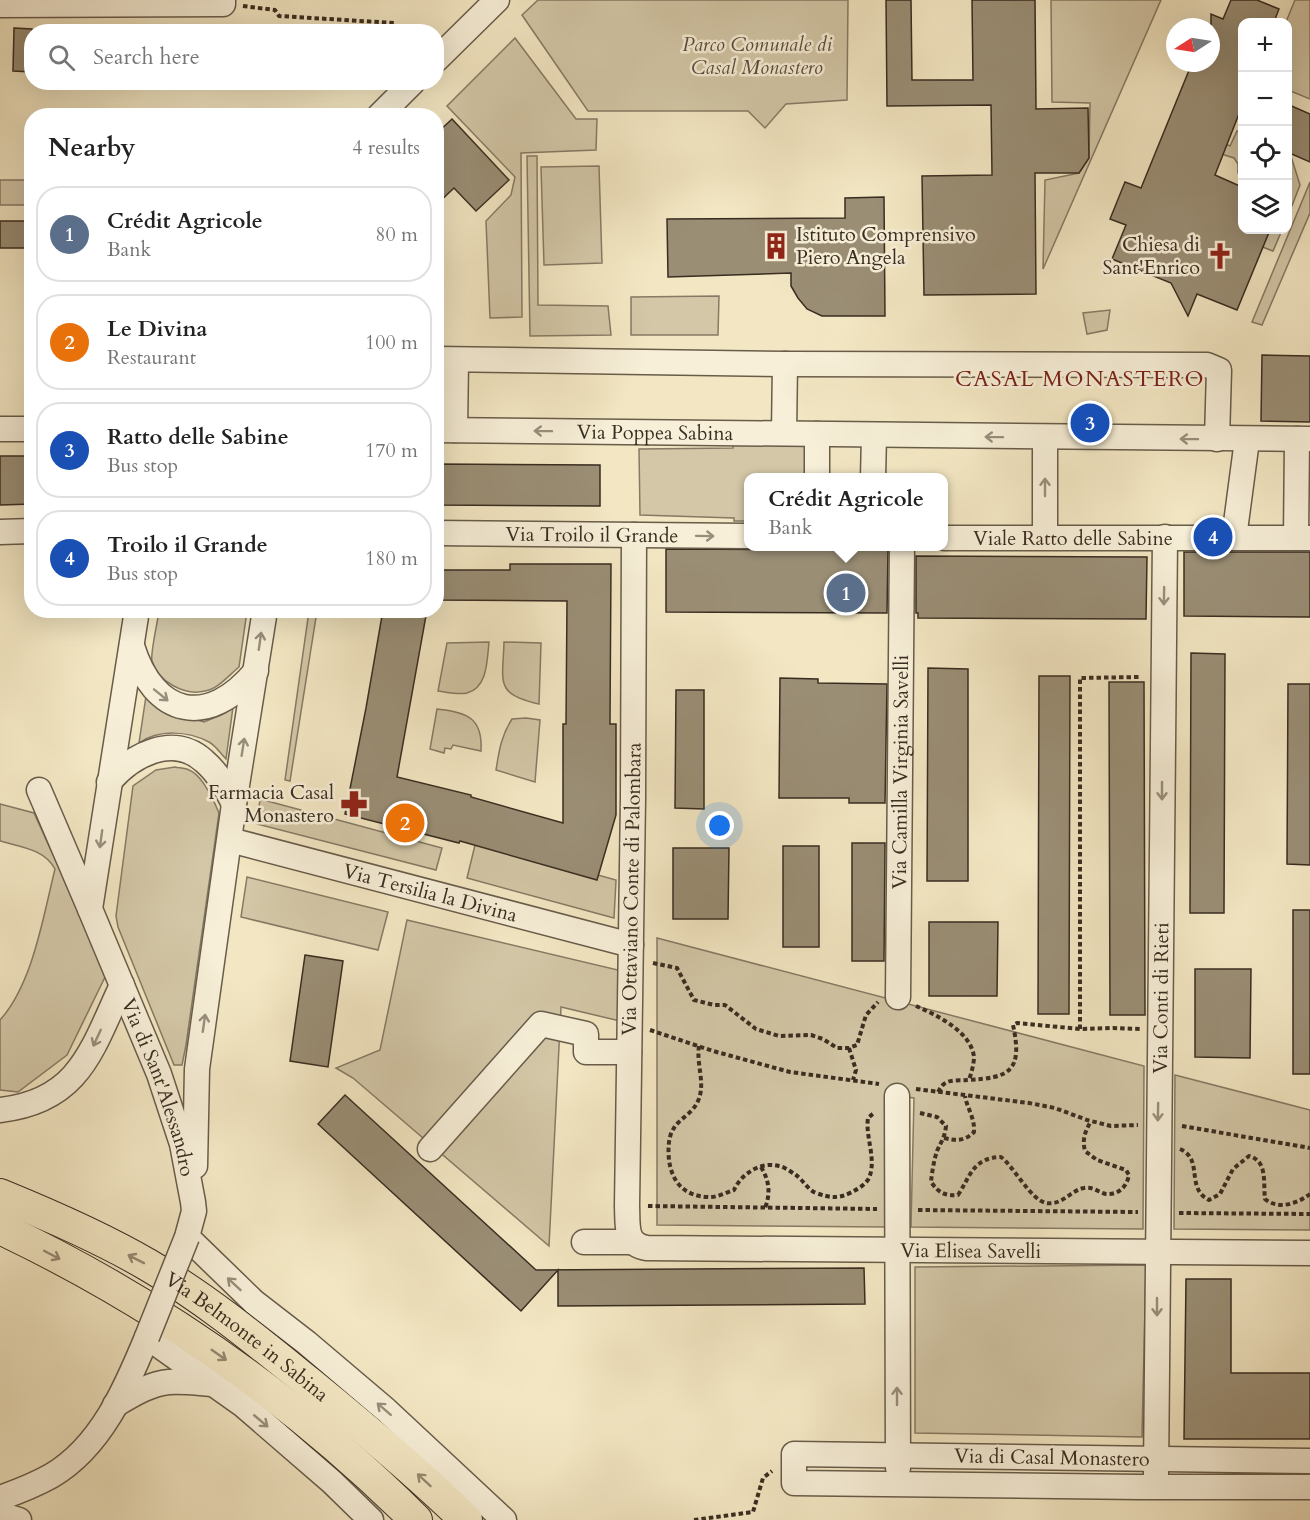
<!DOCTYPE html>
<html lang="en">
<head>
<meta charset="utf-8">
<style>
  body { margin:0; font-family:Cardo,serif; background:#f2f2f2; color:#222 }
  .controls { position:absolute; right:18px; top:18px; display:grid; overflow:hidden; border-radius:12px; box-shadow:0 6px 24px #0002 }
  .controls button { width:54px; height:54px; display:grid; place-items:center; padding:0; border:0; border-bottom:2px solid #e0e0e0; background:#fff; color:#222; font:30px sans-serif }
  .compass { position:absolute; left:1166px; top:18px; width:54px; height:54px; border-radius:50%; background:#fff; box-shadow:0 6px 24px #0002; rotate:258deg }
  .you { position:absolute; left:720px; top:826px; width:21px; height:21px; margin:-15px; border:4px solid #fff; border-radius:50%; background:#1a73e8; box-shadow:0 0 0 9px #1a73e833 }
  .badge { display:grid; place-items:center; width:39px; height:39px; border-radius:50%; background:#8f2418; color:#fff; font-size:20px; font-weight:700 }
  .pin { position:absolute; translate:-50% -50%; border:3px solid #fff; box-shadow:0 2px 6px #0006 }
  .popup { position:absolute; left:744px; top:473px; width:204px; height:78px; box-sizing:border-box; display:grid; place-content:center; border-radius:12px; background:#fff; filter:drop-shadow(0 2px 4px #0005); font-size:20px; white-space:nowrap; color:#767676 }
  .popup b { font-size:22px; color:#222 }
  .popup::after { content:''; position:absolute; left:50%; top:100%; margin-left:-12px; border:12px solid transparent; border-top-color:#fff }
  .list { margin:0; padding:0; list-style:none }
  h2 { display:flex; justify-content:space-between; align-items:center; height:78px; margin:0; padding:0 24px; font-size:26px }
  h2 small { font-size:20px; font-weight:400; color:#767676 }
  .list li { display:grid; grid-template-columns:39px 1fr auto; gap:18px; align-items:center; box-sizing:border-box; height:96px; margin:0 12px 12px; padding:0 12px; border:2px solid #e0e0e0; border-radius:24px }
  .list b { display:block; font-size:22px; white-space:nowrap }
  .list p { margin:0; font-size:20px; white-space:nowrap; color:#767676 }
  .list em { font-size:20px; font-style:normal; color:#767676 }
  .icon { flex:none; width:33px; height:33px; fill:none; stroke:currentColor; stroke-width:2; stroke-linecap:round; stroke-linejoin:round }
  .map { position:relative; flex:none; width:1310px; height:1520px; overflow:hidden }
  .search { position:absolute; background:#fff; box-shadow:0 6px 24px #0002; left:24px; top:24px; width:420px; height:66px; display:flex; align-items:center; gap:15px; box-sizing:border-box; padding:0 21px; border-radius:24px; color:#767676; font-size:22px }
  .panel { position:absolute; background:#fff; box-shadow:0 6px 24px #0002; left:24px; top:108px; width:420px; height:510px; border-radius:24px }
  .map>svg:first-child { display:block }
</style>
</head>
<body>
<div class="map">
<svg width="1310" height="1520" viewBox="0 0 1310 1520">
  <rect width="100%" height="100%" fill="#f3e7c3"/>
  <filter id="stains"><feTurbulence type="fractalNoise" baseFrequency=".00333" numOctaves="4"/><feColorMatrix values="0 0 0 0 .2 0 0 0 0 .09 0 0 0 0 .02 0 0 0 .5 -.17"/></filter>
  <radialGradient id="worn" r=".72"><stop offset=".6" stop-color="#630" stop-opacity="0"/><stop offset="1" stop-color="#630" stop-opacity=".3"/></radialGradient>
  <g fill="#d3c7a7" stroke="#867a64" stroke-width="1.5">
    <polygon points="538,0 848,0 847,100 786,104 765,128 748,111 588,111 522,15"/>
    <polygon points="1051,0 1161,0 1043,269 1045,180 1079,173 1089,158 1090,103 1052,102"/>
    <polygon points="1295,0 1310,0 1310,99 1288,90 1288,22 1286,22"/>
    <polygon points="515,38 576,119 597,119 596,150 521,153 522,317 490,318 486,221 511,195 515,177 447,106"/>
    <polygon points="1237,131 1242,133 1242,174 1238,173 1238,164 1234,158 1218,153 1221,142 1230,146"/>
    <polygon points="1288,152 1290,153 1300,185 1288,216"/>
    <polygon points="527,156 537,156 538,305 608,306 611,335 530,336"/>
    <polygon points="599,166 602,263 544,265 541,167"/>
    <rect x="0" y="180" width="31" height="25"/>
    <polygon points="1310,182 1310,213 1262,325 1252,322"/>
    <polygon points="1266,230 1282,230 1273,251 1260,246"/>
    <polygon points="719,296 718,335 631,335 631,297"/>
    <polygon points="1110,310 1107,330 1087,334 1083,313"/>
    <polygon points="733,441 806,443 807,477 748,478 748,521 734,521 734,518 640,515 639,449 733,448"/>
    <path d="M159,611H247L239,667C229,675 218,689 205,691C185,696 158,682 152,661C150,654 158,620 159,611Z"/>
    <polygon points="309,611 317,611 290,781 285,780"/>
    <path d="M489,642C487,660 488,687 467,693C459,695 446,692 438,691L447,643Z"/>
    <path d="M504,642L541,643L539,704C494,694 503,682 504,642Z"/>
    <path d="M146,696L165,710L204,722L221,715L233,707L226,759C221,754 215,745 209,742C188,731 159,729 139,743Z"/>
    <path d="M437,709C467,712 483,718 481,751L453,745L451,749L445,748L444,753L430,749Z"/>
    <path d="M526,718L540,720L535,782L496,770C499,751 501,736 512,719Z"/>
    <path d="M175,767C179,768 185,768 189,770C202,775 214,801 219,813L186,1045L182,1065H174L118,927L116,916L133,786L156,770Z"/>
    <polygon points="260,799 442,848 436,870 257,824"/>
    <path d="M0,804L34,813L107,973L67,1055L18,1092L0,1090V1020C33,983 43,917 55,869C44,849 21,847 0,841Z"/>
    <polygon points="476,841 616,880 614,918 467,878"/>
    <polygon points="247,877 388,912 378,950 241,917"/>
    <polygon points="407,920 618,970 620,1021 561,1007 549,1246 353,1078 336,1068 380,1050"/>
    <polygon points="657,938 1144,1066 1143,1229 911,1227 914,1098 897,1096 886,1227 657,1225"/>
    <polygon points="1175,1075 1310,1110 1310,1230 1174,1229"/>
    <polygon points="1146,1265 1142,1437 915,1433 915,1267"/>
  </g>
  <g fill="#9a8e75" stroke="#392d21" stroke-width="1.5">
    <polygon points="886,0 911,0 912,80 973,80 972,0 1035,0 1036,109 1088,108 1089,158 1079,173 1035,173 1036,294 924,295 922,176 992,175 991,105 887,106"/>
    <polygon points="1231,0 1257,0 1279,9 1274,22 1242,22 1242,106 1215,175 1242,187 1242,230 1270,230 1237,310 1197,294 1188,316 1171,283 1112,259 1126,225 1110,219 1125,182 1141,188 1192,63 1211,63 1211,14 1223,19"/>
    <polygon points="14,28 32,29 32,72 13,71"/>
    <polygon points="1287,104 1310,114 1310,162 1287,152"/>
    <polygon points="452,119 509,180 476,211 454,188 436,205 436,134"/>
    <polygon points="884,197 885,316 822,316 807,309 798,298 791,286 791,273 668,277 667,219 845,218 845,198"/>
    <rect x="0" y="221" width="32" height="27"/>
    <polygon points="1262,355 1310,356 1310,422 1261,421"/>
    <polygon points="0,456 32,456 32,504 0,505"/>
    <polygon points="436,464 600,465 600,506 436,505"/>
    <polygon points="666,549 888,550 887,613 666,612"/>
    <polygon points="1184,552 1310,552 1310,617 1184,616"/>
    <polygon points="916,556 1147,557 1146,619 918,618 918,613 916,613"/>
    <polygon points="510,564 611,564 610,724 616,724 616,815 597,880 460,841 459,843 345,814 366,708 383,610 427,610 397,777 471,795 471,797 563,823 563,724 566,724 567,601 436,600 436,570 510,570"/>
    <polygon points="1191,653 1225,654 1224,913 1190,913"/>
    <polygon points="928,668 968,669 968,881 927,881"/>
    <polygon points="1039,676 1070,676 1069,1014 1038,1014"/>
    <polygon points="780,678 818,679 818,683 887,684 885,803 849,803 849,798 779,798"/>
    <polygon points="1109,682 1144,682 1145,1015 1110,1015"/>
    <polygon points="1288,684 1310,684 1310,865 1287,864"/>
    <polygon points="676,690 704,690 704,809 675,808"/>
    <polygon points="852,843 885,843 884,961 852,961"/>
    <rect x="783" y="846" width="36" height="101"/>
    <polygon points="673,848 729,848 728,919 673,919"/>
    <rect x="1293" y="910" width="17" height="164"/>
    <polygon points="929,922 998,922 997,996 929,996"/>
    <polygon points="305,955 343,961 328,1067 290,1061"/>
    <polygon points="1195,969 1251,969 1250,1058 1195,1057"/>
    <polygon points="345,1095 536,1270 864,1268 865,1304 558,1306 558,1270 521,1311 318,1124"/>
    <polygon points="1186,1279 1231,1279 1231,1373 1310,1373 1310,1439 1184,1439"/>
  </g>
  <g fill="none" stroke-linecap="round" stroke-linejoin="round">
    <defs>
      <g id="minor">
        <polyline points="0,5 223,4 223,0"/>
        <polyline points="436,60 497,0"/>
        <polyline points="379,116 413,82"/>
        <polyline points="436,359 785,364 1207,365 1219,370 1217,439"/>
        <polyline points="0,429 32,429"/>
        <path id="s1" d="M436,430L1310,439"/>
        <polyline points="455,430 456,360"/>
        <polyline points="784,433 785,364"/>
        <polyline points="817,478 817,434"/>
        <polyline points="873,478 874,435"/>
        <polyline points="0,532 32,531"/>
        <path id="s2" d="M436,533L748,536"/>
        <path id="s3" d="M634,535L633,799L627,1206C628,1224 624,1245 647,1248L1310,1253"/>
        <polyline points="1045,537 1045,437"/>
        <path id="s4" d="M944,538H1310"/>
        <polyline points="1234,538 1247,440"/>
        <polyline points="1296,538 1297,439"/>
        <path id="s5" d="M137,610L90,909L159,1074L182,1144L193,1202L194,1211L187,1237L254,1302L307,1343L386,1410L504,1520"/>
        <path d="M132,646C154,717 208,729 256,671"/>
        <path d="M109,782C132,755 173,733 204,761C218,773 226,788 234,804"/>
        <polyline points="39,790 90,909"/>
        <path id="s6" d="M230,840L631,945"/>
        <path id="s7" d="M898,997L902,546"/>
        <polyline points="897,1096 898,1468"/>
        <path d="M0,1110C80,1101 92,1049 122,985"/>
        <polyline points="430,1149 541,1024 586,1034 586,1052 629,1052"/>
        <polyline points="195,1166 197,1069 234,804 265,610"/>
        <polyline points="584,1242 633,1242"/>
        <path d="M115,1405C132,1395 149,1384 169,1382C183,1381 199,1383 213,1384"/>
        <polyline points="1310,1461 794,1454 794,1483 1140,1487 1310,1487"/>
        <path id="s8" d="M1156,1474L1165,537"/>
        <path d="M0,1498C17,1492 35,1485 51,1476C101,1447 126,1388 147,1337L243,1405L332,1482L371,1520"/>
        <polyline points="0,1514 19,1520"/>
      </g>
      <g id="major">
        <path id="s9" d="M0,1195C49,1215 102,1238 148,1265C205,1298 257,1341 309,1383C363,1427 416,1471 466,1520"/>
        <path d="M0,1228C154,1301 295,1400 416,1520"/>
      </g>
    </defs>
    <use href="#minor" stroke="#685c4a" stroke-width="27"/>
    <use href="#major" stroke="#392d21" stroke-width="34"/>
    <g stroke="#392d21" stroke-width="4" stroke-dasharray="4.5 3" stroke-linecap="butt">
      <polyline points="243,6 275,10 279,16 394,23 400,32"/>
      <polyline points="653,963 677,968 694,1000 714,1005 725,1005 756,1029 779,1036 811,1035 823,1039 837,1048 849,1048 857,1045 866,1015 878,1002"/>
      <path d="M916,1006C936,1015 971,1031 974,1057C974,1064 971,1074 969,1080"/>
      <polyline points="1080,1029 1080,678 1141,677"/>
      <polyline points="650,1030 713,1051 790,1072 879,1084"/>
      <path d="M699,1046C696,1065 706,1083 698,1101C693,1113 679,1119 674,1128C668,1136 668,1150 669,1160C672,1182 684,1196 708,1197C716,1198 727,1192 734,1190C741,1174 761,1161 779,1166C785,1167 791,1172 796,1175C803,1180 808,1190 816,1193C831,1198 838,1199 852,1192C858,1189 866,1184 869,1178C877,1159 865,1137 868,1118L875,1112"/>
      <polyline points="849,1048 856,1070 853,1080"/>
      <polyline points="916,1089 1029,1103 1055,1108 1087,1120 1111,1126 1138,1125"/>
      <path d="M938,1092C940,1089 941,1086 944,1084C950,1079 960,1081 967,1080C1010,1078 1023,1071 1013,1025L1017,1023L1080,1029L1113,1028L1140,1029"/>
      <path d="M920,1113L937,1117L946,1126C945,1137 941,1142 937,1151C934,1160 932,1172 931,1182C939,1193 945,1196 958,1195C971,1175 973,1158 1001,1157C1014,1167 1031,1200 1046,1203C1062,1206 1071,1190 1084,1188C1093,1186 1099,1193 1106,1194C1119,1195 1127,1186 1129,1175L1126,1170L1097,1160L1085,1151C1082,1139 1085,1132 1091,1121"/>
      <polyline points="1182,1126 1310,1148"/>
      <path d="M944,1138C957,1141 965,1141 974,1132C975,1118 967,1108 965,1096"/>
      <path d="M1180,1149C1204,1159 1185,1188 1209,1200L1220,1194L1233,1169L1249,1156C1268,1161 1263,1183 1265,1199C1278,1210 1297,1204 1310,1194"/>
      <path d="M761,1167C769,1180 771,1193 765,1208"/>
      <polyline points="648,1206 877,1209"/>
      <polyline points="918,1210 1138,1212"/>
      <polyline points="1179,1213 1310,1214"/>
      <polyline points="694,1520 753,1512 763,1478 772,1471"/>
    </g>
    <use href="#minor" stroke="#f7efd8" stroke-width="24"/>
    <use href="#major" stroke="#f3e7c3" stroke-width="32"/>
    <defs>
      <polyline id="minor-bridge" points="147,1337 187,1237"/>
    </defs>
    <use href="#minor-bridge" stroke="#685c4a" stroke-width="27" stroke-linecap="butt"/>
    <use href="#minor-bridge" stroke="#f7efd8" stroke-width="24"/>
  </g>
  <defs><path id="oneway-shaft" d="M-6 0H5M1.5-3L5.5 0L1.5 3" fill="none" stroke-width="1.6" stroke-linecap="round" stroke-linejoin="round" transform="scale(1.5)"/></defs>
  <g stroke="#988e7c">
    <use href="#oneway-shaft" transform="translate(543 431) rotate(-179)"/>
    <use href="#oneway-shaft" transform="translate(994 437) rotate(-179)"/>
    <use href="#oneway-shaft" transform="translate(1189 439) rotate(-179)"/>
    <use href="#oneway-shaft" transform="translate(1045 487) rotate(-90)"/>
    <use href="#oneway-shaft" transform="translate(705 536) rotate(1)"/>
    <use href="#oneway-shaft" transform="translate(1164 596) rotate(91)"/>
    <use href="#oneway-shaft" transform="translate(260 641) rotate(-82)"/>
    <use href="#oneway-shaft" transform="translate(161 695) rotate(39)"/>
    <use href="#oneway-shaft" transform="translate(243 747) rotate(-81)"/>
    <use href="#oneway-shaft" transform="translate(1162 791) rotate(90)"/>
    <use href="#oneway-shaft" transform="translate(101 839) rotate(98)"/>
    <use href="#oneway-shaft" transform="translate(204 1023) rotate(-82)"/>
    <use href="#oneway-shaft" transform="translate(97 1038) rotate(115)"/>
    <use href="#oneway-shaft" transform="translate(1158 1112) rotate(91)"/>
    <use href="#oneway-shaft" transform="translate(234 1284) rotate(-137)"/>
    <use href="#oneway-shaft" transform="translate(1157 1307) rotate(90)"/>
    <use href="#oneway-shaft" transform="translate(897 1396) rotate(-90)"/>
    <use href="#oneway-shaft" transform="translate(384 1409) rotate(-139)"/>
    <use href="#oneway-shaft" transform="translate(261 1421) rotate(40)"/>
  </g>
  <g stroke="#968a72">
    <use href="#oneway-shaft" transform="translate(52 1255) rotate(28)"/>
    <use href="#oneway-shaft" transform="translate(136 1259) rotate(-153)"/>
    <use href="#oneway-shaft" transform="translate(219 1355) rotate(35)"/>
    <use href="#oneway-shaft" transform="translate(424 1480) rotate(-137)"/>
  </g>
  <defs>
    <symbol id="building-bare" viewBox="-9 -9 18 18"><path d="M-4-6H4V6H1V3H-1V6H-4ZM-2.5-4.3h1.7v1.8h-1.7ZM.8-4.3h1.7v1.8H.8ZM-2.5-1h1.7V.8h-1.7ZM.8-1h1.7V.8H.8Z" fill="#8f2418" stroke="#f7efd8" stroke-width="2.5" paint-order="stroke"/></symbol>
    <symbol id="church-bare" viewBox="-9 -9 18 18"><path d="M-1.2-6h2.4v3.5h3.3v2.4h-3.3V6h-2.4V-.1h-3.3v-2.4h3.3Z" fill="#8f2418" stroke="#f7efd8" stroke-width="2.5" paint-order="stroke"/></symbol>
    <symbol id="pharmacy-bare" viewBox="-9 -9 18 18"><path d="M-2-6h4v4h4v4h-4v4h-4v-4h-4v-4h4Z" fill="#8f2418" stroke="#f7efd8" stroke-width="2.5" paint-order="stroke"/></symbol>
  </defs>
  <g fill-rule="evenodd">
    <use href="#building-bare" x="757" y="227" width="38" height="38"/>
    <use href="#church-bare" x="1201" y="237" width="38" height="38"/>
    <use href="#pharmacy-bare" x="335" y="785" width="38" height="38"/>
  </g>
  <g text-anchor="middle" stroke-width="5" stroke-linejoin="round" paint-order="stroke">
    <g font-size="20" font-style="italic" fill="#584c3c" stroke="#f7efd8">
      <text x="757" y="51">Parco Comunale di<tspan x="757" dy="23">Casal Monastero</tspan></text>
    </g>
    <g font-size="20" fill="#392d21" stroke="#f7efd8" text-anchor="end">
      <text x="796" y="241" text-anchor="start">Istituto Comprensivo<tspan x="796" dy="23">Piero Angela</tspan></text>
      <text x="1200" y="251">Chiesa di<tspan x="1200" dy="23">Sant'Enrico</tspan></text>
      <text x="334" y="799">Farmacia Casal<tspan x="334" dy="23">Monastero</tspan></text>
    </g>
    <g font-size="20" fill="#392d21" stroke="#f7efd8">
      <text dy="7" stroke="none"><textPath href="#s1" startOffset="219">Via Poppea Sabina</textPath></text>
      <text dy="7" stroke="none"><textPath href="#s2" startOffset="156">Via Troilo il Grande</textPath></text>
      <text dy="7" stroke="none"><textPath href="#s4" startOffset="129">Viale Ratto delle Sabine</textPath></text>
      <text dy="7" stroke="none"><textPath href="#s7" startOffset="225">Via Camilla Virginia Savelli</textPath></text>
      <text transform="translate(631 889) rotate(-89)" y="7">Via Ottaviano Conte di Palombara</text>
      <text dy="7" stroke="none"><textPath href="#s6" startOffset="207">Via Tersilia la Divina</textPath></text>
      <text dy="7" stroke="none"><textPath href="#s8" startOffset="476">Via Conti di Rieti</textPath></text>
      <text dy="7" stroke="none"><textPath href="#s5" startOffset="494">Via di Sant'Alessandro</textPath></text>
      <text dy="7" stroke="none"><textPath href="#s3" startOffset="1047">Via Elisea Savelli</textPath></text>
      <text dy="7" stroke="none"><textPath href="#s9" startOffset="286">Via Belmonte in Sabina</textPath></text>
      <text transform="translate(1052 1457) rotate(1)" y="7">Via di Casal Monastero</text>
    </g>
    <g font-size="22" letter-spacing="1.5" fill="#7a1f14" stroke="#f7efd8">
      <text x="1080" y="386">CASAL MONASTERO</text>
    </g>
  </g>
  <rect width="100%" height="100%" filter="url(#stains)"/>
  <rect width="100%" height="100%" fill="url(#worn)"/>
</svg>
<div class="controls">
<button>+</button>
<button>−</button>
<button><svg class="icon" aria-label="locate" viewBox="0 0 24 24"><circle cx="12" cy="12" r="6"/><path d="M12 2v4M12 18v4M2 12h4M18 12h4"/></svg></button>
<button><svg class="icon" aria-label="layers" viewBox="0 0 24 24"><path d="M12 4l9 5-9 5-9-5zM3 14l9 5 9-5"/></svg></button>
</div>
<svg class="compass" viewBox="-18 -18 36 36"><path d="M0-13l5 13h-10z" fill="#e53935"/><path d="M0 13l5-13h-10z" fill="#767676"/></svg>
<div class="you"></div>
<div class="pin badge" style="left:846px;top:593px;background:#5c6f8a">1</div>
<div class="popup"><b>Crédit Agricole</b>Bank</div>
<div class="pin badge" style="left:405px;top:823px;background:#e8710a">2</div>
<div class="pin badge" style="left:1090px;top:423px;background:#1a4fb4">3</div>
<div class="pin badge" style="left:1213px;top:537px;background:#1a4fb4">4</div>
<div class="search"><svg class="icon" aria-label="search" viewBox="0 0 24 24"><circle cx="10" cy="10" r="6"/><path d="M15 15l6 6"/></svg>Search here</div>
<section class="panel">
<h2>Nearby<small>4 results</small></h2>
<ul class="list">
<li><span class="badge" style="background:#5c6f8a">1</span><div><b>Crédit Agricole</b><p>Bank</p></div><em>80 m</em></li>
<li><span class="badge" style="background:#e8710a">2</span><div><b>Le Divina</b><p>Restaurant</p></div><em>100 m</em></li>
<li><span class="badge" style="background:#1a4fb4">3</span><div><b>Ratto delle Sabine</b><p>Bus stop</p></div><em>170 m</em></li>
<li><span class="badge" style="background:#1a4fb4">4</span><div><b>Troilo il Grande</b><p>Bus stop</p></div><em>180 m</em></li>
</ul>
</section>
</div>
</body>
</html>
